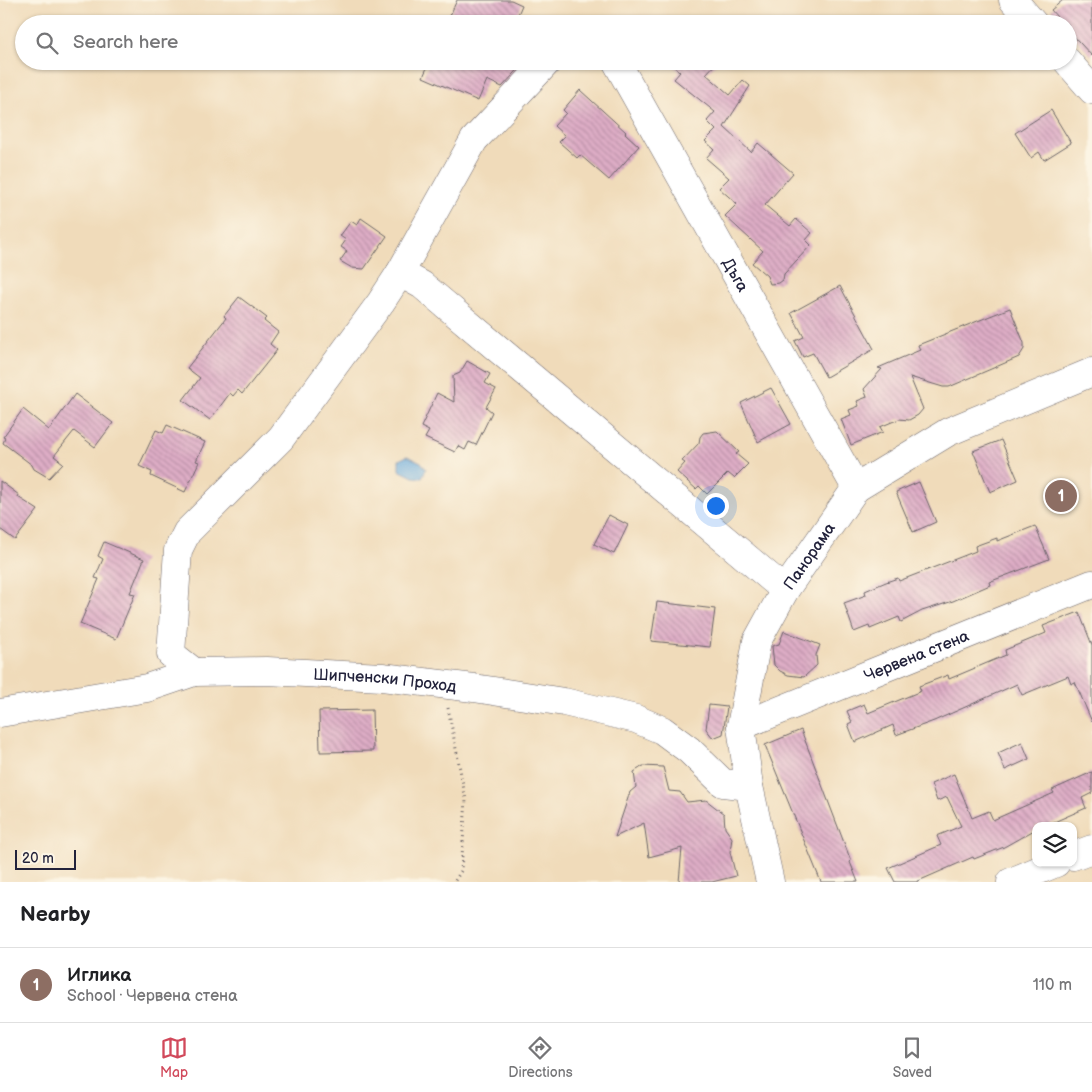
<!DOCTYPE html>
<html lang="en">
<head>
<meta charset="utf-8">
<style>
  body { margin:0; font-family:"Balsamiq Sans",sans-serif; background:#f6f6f6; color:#202124 }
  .controls { position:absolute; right:15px; bottom:15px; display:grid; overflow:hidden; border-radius:10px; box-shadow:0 1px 4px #0004 }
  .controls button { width:45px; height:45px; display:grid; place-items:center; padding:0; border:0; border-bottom:1px solid #e0e0e0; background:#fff; color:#202124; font:25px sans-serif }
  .scale { position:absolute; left:15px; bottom:12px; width:61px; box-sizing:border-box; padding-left:5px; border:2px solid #22223b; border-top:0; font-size:14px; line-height:18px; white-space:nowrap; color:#22223b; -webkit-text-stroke:4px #fcf5e5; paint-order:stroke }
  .you { position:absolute; left:715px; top:505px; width:18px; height:18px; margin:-12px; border:4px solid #fff; border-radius:50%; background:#1a73e8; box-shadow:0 0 0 8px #1a73e833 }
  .badge { display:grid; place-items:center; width:32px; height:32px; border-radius:50%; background:#d1495b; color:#fff; font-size:16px; font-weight:700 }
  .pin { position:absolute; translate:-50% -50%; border:2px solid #fff; box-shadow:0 1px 5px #0006 }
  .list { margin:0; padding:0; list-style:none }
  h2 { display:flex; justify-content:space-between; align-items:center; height:65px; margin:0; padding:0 20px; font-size:21px }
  h2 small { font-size:16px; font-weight:400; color:#757577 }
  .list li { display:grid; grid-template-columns:32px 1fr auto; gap:15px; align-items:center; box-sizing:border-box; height:75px; padding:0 20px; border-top:1px solid #e0e0e0 }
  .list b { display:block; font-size:19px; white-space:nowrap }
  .list p { margin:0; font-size:16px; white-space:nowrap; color:#757577 }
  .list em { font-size:16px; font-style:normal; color:#757577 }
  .icon { flex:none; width:28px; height:28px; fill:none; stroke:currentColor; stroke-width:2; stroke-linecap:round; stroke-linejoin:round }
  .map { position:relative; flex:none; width:1092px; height:882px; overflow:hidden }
  .search { position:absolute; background:#fff; box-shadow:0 1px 4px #0004; left:15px; right:15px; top:15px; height:55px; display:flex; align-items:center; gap:12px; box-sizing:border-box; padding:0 18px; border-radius:28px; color:#757577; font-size:19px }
  .sheet { height:140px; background:#fff }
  nav { display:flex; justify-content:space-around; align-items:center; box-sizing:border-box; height:70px; border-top:1px solid #e0e0e0; background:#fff; font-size:14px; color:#757577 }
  nav a { display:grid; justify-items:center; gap:2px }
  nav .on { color:#d1495b }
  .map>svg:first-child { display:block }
</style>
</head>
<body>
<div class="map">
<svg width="1092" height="882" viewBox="0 0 1092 882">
  <defs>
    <pattern id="building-back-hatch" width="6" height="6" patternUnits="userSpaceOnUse" patternTransform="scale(1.25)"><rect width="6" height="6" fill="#deadc6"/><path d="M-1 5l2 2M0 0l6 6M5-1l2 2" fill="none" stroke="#b48ca2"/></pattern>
  </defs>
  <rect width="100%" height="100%" fill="#fcf5e5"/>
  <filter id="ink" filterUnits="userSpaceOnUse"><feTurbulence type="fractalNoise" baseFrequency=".02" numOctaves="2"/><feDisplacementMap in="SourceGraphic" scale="10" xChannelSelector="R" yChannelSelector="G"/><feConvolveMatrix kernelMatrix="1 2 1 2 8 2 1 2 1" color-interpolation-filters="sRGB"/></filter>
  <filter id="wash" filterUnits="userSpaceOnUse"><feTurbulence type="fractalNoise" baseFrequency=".0096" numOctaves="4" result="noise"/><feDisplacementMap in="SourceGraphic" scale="20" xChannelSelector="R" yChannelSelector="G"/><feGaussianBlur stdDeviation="1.12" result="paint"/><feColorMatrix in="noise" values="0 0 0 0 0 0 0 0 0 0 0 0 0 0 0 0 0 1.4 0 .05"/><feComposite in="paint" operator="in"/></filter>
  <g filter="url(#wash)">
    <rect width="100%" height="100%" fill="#f0dbba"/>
    <polygon fill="#68a9db" stroke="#45668b" points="407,456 421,462 426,469 422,478 413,477 399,470 399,460"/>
    <g id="blocks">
      <g fill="url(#building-back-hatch)">
        <polygon points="457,0 511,0 522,5 514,24 457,24 448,20"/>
        <polygon points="1063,0 1092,0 1092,56 1068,30 1068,24 1063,24 1051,10"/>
        <polygon points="430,61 526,61 502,87 487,80 478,101 423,77"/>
        <polygon points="668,61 718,61 706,74 730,95 743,80 750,86 724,127 751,152 758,143 793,173 765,205 790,226 796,219 812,233 806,240 811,245 784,274 783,280 779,283 770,284 767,276 752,263 763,251 725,216 737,204 719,188 729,178 706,158 714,149 705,141 716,130 707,121 715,112 674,79 680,72"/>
        <polygon points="580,90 626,132 625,133 639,146 609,180 580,155 577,158 559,142 565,136 554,126 566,113 563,110"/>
        <polygon points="1051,110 1071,143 1044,160 1039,152 1031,158 1015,133"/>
        <polygon points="361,218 387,236 364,269 352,268 340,261 347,251 341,247 346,240 340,236 351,221 357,225"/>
        <polygon points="840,286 874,349 826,377 813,353 803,357 795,341 804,337 791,313"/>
        <polygon points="239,297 267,318 264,321 278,332 270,344 277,350 242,394 238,390 233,396 230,393 210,420 183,400 200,378 187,368 226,318 224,316"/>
        <polygon points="1010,308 1024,343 1024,349 1019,357 949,387 943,387 910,377 923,409 918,415 909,420 899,419 880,427 883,432 851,445 841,419 851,415 849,410 859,406 857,401 867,397 864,389 882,369 878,368 920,350 918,345"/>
        <polygon points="467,361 490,374 485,383 496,389 486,407 492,412 476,445 469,442 465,450 458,446 455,452 425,438 429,431 421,427 437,393 454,402 453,376 460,373"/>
        <polygon points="771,388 791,424 758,442 741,403"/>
        <polygon points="75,394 113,423 95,447 74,431 54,456 63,463 49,478 34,469 32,465 3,443 5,438 3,437 23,409 49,430"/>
        <polygon points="167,425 205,442 196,461 199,462 185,492 151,476 152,472 139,466 156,430 163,433"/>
        <polygon points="717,431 739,452 736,454 748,464 734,478 728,473 707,494 699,486 696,489 677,472 685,463 682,461 699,443 700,437 703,433"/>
        <polygon points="1001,440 1018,480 990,492 973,451"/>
        <polygon points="0,481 19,495 18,497 38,510 15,540 0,529"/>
        <polygon points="919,482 936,522 913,532 896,492"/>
        <polygon points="609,515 628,525 614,554 594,544"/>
        <polygon points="1035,526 1049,559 989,582 990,585 953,601 922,611 901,622 899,617 870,629 869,626 854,632 844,603 866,595 865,591 886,582 898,578 899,581 976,551 975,546 997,538 997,541"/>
        <polygon points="104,542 144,559 130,593 135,594 116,639 80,624 99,579 95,578 103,559 98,556"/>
        <polygon points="657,602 715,609 710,647 651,641"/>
        <polygon points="1079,612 1092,645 1092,722 1075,682 1071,684 1068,676 1022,695 1017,684 934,721 896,735 893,725 855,742 848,724 852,722 847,711 864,704 868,713 921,691 919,686 948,675 949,679 1006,655 1005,650 1046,633 1043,626"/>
        <polygon points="784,631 820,645 816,655 817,665 804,677 788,675 780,671 774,665 772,646 779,644"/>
        <polygon points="709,705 727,707 723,734 713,738 706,729"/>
        <polygon points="372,710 373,751 320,752 319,711"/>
        <polygon points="801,730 851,861 850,862 858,882 821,882 765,745"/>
        <polygon points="1022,742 1029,759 1005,770 998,753"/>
        <polygon points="643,766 663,767 669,791 680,792 687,802 706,800 724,814 725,828 732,838 730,852 736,876 712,882 679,882 682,848 649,857 644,823 615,837 630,792 636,787 634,772"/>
        <polygon points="1092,772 1092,793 1082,798 1086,808 1045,826 1036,826 1036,829 1004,847 974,859 973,857 916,882 895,882 888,868 941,845 937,836 961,826 947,797 937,801 931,784 954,774 972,818 989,811 993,820 1054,793 1052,790"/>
      </g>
    </g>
  </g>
  <g filter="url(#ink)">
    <use href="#blocks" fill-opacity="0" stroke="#6a6367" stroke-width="1"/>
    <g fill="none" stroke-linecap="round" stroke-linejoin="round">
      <defs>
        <g id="minor">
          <polyline points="1013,0 1034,24"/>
          <path id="s1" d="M616,61L856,488"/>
          <polyline points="1067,61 1092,90"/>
          <polyline points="400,273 422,285 785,590"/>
          <polyline points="194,672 171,654 178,550 187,532 281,438 381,302 400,273 474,140 548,61"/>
          <path id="s2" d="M0,713L147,688L194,672L267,671L382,677L474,688L564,702L636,719L662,730L689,750L723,783L749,786"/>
          <path id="s3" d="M741,726L1092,584"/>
          <polyline points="1073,856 1092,849"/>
          <path id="s4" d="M770,882L749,786L741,726L757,641L785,590L856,488L948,432L1092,372"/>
          <polyline points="1011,882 1056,863"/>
        </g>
      </defs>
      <use href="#minor" stroke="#6a6367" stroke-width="29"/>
      <polyline stroke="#6a6367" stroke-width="3" stroke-dasharray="1 4" stroke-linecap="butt" points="448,708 466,800 461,871 454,882"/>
      <use href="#minor" stroke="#fff" stroke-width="28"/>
    </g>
  </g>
  <g text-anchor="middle" stroke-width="4.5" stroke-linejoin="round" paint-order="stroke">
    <g font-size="16" fill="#22223b" stroke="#fcf5e5">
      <text dy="6" stroke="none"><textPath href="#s1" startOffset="245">Дъга</textPath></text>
      <text dy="6" stroke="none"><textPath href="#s4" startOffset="345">Панорама</textPath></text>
      <text dy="6" stroke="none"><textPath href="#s3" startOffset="189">Червена стена</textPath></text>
      <text dy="6" stroke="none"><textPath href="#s2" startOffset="390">Шипченски Проход</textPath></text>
    </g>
  </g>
</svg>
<div class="controls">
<button><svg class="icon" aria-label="layers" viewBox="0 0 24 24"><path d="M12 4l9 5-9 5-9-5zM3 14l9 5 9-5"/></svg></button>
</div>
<div class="scale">20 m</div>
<div class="you"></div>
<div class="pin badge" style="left:1061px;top:496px;background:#8d6e63">1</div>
<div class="search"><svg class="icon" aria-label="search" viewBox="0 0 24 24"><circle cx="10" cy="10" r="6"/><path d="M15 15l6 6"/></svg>Search here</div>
</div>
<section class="sheet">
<h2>Nearby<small></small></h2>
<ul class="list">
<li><span class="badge" style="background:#8d6e63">1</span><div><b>Иглика</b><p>School · Червена стена</p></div><em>110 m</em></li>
</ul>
</section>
<nav>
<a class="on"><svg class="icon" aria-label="map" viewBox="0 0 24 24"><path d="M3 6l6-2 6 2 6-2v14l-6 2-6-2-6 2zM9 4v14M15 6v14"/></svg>Map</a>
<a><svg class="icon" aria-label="directions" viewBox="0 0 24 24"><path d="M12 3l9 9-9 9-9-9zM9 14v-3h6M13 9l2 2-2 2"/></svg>Directions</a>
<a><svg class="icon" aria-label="saved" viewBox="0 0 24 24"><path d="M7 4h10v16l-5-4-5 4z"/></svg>Saved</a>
</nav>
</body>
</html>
